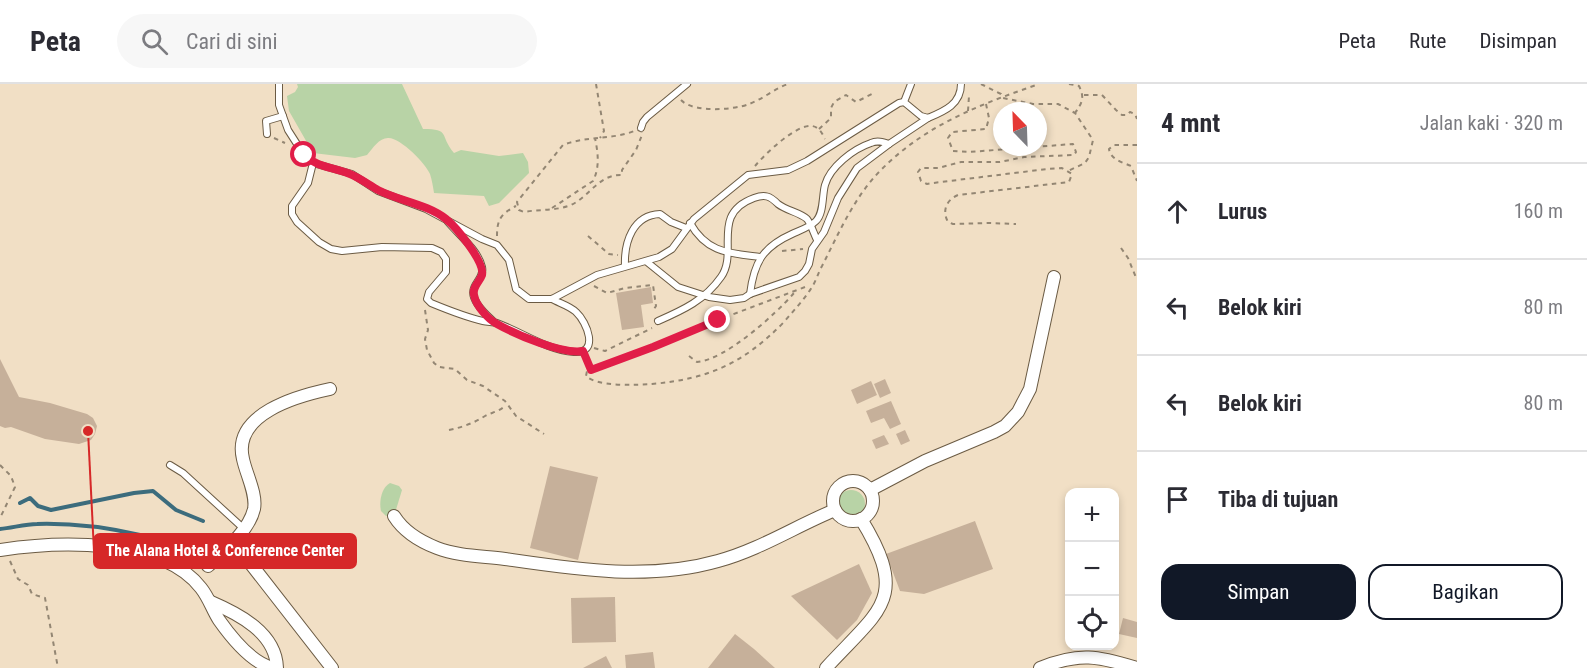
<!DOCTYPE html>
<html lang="id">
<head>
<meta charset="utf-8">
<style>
  body { margin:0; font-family:"Roboto Condensed",sans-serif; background:#f7f7f7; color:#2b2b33 }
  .controls { position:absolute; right:18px; bottom:18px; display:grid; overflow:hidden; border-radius:12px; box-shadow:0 3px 9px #0003 }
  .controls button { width:54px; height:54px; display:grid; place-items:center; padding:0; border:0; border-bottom:2px solid #e1e1e2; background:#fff; color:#2b2b33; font:30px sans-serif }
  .compass { position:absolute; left:993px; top:18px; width:54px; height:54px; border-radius:50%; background:#fff; box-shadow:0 3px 9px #0003; rotate:337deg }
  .stop { position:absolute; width:18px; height:18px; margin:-14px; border:4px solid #e11d48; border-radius:50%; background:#fff }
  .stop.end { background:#e11d48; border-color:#fff; box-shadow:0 2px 6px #0008 }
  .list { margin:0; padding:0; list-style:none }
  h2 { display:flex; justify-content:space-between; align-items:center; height:78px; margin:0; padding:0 24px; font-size:26px }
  h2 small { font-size:20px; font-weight:400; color:#7c7c81 }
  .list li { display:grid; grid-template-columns:39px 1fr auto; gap:18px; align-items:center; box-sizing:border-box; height:96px; padding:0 24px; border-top:2px solid #e1e1e2 }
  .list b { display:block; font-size:22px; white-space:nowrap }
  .list em { font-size:20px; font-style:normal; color:#7c7c81 }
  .actions { display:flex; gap:12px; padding:18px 24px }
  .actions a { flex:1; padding:14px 0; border:2px solid #111827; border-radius:18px; text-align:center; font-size:21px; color:#111827 }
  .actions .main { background:#111827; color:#fff }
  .icon { flex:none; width:33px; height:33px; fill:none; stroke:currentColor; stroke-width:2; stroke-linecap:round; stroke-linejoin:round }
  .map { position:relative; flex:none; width:1137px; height:584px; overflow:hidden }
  header { display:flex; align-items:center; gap:36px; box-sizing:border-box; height:84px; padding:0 30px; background:#fff; border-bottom:2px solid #e1e1e2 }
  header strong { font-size:28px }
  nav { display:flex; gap:33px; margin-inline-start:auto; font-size:21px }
  .search { width:420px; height:54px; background:#f7f7f7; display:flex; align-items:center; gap:15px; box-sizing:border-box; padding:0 21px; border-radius:33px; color:#7c7c81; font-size:22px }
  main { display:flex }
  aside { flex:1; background:#fff }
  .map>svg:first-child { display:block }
</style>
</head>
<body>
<header>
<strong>Peta</strong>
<div class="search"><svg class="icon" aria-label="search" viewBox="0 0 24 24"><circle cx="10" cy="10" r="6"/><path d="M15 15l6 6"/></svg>Cari di sini</div>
<nav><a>Peta</a><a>Rute</a><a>Disimpan</a></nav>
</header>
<main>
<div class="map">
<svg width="1137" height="584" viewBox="0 0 1137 584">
  <rect width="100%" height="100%" fill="#f1dfc5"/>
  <g fill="#b8d3a6">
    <path d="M297,0H402L423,45C451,45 439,51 454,69L461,66L499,72L523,69L528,78L529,89L499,119L489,122L484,112L434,109C433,103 432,96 430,90C426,80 400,53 388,54C379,54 373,64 367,71L355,74L313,69L289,27L287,12L295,8L298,3Z"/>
    <path d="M390,399L399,402L402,406L395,429L386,432L381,427C379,418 381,404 390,399Z"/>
    <circle cx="851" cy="420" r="14"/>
  </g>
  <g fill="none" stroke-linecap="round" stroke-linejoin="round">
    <g stroke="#3c6c7d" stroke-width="4">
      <polyline points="20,419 30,414 38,422 51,426 134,409 153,407 176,426 203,437"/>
      <path d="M0,445C12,444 25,440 37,440C73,439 105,443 140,451"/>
    </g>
  </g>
  <g fill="#c6b09a">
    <polygon points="651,203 653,219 641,221 644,243 622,246 616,209"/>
    <polygon points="0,275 19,313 50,319 87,330 93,334 97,342 95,350 91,356 79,360 45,355 11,343 5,344 0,342"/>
    <polygon points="885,295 891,309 880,314 874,300"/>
    <polygon points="871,297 877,311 857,320 851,306"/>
    <polygon points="891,317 901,340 890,345 884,334 871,339 866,327"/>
    <polygon points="905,346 910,357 901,361 896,350"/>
    <polygon points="884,351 889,360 876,365 872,356"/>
    <polygon points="550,382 598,393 578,476 530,464"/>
    <polygon points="975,437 993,485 924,510 900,507 886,470"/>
    <polygon points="859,480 872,509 857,536 837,556 791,512"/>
    <polygon points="615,513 616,558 572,559 571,514"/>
    <polygon points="1123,534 1137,538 1137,554 1119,550"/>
    <polygon points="735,550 754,565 775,584 708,584"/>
    <polygon points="653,568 655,584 626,584 625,571"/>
    <polygon points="606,572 612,584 583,584"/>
  </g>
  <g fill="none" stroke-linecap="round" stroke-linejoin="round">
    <defs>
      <g id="lane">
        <polyline points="279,0 279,21 288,46 304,71 313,79 352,90 378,107 426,125 482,155 497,161 509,176 516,205 529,215 552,215 597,191 659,173 672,165 694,135 748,91 788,86 807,77 899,19 904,18"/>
        <path d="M911,0L904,18L921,32L928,34C945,27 961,20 961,0"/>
        <polyline points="641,44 643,38 647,33 687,0"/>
        <polyline points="267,50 266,37 283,32"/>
        <path d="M313,79L308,99L292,122V130L297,138L319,158L331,165L342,167L382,163L432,164L441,168L446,175V188L429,208L427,215L431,219C448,226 465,233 483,237C487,238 492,238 497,239C522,248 546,266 574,268C600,270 587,238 576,228C570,222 559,219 552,215"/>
        <path d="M448,138C459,151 478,166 482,183C484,192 477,196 474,204C469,216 487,231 494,238"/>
        <path d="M690,139C707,169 729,169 760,173"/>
        <polyline points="647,178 678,203 709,213 730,216 744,214 750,210 799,193 805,187 809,180 812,165 824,148 838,114 857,84 889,60 928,34"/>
        <path d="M625,182C624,158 633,131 660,130L671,138L686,144"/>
        <path d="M750,210C754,178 763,163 792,150C801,146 810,143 816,137C824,129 822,112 825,101C830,83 853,65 871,59C877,56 883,58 889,60"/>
        <path d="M658,237C683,226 705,216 721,193C739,168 710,130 754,114C765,110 770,112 778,120C787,127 799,128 807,135C811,140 814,150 817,156"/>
        <polyline points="170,381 183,389 243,444"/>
      </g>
      <g id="street">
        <circle cx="853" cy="417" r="20"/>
        <polyline points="870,406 925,377 994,348 1005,342 1018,328 1030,305 1054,193"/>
        <path d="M394,432C404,448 419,457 437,464C458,472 482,472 505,475C574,485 648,497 718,477C759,466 796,442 835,426"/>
        <polyline points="233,457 332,584"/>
        <path d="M0,466C57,457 162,453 201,504C209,514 212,525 219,536C231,553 252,579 273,584"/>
        <path d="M208,482C224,467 249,447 254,425C257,410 246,390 243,375C232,330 297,312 330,305"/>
        <path d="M211,518C239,530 276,549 277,584"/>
        <path d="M826,584C880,525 910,515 861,435"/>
        <path d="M1040,584C1079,568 1098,572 1137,584"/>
      </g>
    </defs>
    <use href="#lane" stroke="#6b5b44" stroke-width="8"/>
    <use href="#street" stroke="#6b5b44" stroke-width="14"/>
    <g stroke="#938673" stroke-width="2" stroke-dasharray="4.5 4.5" stroke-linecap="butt">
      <polyline points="596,0 604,47 600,54"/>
      <polyline points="981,0 1001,10 1003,14 1033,20 1058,20 1075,29 1093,56 1089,73 1085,79 1068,87"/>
      <path d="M1069,0L1079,2C1085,14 1082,19 1075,29"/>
      <polyline points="1084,11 1102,11 1116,26 1122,31 1127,31 1130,28 1135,30 1137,35"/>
      <path d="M681,16C693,29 734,26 749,20C763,15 774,5 788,0"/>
      <path d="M986,20L989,34L986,45L952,48L948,54L953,67L969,68L1073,60L1076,68L1074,71L1024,73L1000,78H961L938,84H921L918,88L921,97L927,100L933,99L1047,85L1062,84L1072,90L1069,98L958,111C946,116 942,127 948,138L953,140L989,139L1016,140"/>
      <polyline points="968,27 969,12"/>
      <path d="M641,44L642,51L636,66L622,86V91C599,90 590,112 571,121C556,127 540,125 524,128L519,126L517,118L563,61C588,51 616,57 641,44Z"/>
      <polyline points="819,45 831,34 831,24 834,18 846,11 856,18 872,10"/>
      <polyline points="274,54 285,59"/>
      <path d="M1137,61H1114L1109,65C1111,76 1122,78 1131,82L1137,97"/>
      <path d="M755,82C765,70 796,40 812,42C819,43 822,49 825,55"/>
      <path d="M552,124L593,97C600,83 598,69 595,54"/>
      <path d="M497,152C497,135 501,130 516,122"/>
      <polyline points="588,152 609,170 618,171"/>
      <polyline points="1121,164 1128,174 1137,196"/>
      <polyline points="782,167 803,165"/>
      <polyline points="594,202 607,209 625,204 653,201 656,222 654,225"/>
      <path d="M805,203L718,236L653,263L587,287L586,292C597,303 637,301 652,300C709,295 744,279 784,238C794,226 804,216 812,203C816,197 818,189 822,182C839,149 854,113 881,86C925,41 981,20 1039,0"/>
      <polyline points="425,226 428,246 425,255 427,266 434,279 439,283 455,285 467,296 483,302 505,317 516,332 544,350"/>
      <polyline points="594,264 605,267 652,244"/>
      <path d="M689,272L697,278C725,276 775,231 794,209"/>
      <polyline points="586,275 591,286"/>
      <path d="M449,346C463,343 474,339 485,332C492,328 499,328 506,321"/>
      <polyline points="0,381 11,392 15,403 0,434"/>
      <polyline points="10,477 18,495 28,501 32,510 45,514 58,584"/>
    </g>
    <use href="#lane" stroke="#fff" stroke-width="6"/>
    <use href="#street" stroke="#fff" stroke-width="12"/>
  </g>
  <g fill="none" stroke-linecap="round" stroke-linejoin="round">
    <path stroke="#e11d48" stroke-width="8" d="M304,71C318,84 334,83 350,90C360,94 369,101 378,106C399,117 427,120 446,135C456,143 485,178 482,191C479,199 472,203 474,211C476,222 488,235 497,240C515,250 563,271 583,267L591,286L653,263L718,236"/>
  </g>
  <path fill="none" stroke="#d62828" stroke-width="2" d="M88 347L94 467"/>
  <circle fill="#d62828" stroke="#f1dfc5" stroke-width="2" cx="88" cy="347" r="6"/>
  <rect fill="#d62828" stroke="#d62828" stroke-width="2" x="94" y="450" width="262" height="34" rx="6"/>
  <g font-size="16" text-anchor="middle" font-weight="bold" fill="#fff">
    <text x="225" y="472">The Alana Hotel &amp; Conference Center</text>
  </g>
</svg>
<div class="controls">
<button>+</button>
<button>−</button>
<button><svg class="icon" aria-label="locate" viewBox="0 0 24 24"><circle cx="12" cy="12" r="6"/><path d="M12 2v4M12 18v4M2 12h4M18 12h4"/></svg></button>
</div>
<svg class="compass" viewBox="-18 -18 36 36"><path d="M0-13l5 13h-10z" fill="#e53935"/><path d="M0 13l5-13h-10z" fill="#7c7c81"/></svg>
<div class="stop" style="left:304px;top:71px"></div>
<div class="stop end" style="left:718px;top:236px"></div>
</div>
<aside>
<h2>4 mnt<small>Jalan kaki · 320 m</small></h2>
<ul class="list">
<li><svg class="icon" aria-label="ahead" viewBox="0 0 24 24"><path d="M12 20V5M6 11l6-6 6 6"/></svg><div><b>Lurus</b></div><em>160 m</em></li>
<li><svg class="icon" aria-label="left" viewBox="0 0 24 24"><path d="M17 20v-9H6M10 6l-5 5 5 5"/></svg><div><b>Belok kiri</b></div><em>80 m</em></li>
<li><svg class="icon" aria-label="left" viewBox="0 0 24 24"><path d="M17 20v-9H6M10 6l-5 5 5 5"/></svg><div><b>Belok kiri</b></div><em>80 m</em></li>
<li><svg class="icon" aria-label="arrive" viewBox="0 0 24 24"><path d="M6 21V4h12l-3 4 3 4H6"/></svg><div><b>Tiba di tujuan</b></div></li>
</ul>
<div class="actions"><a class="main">Simpan</a><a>Bagikan</a></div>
</aside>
</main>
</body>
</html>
